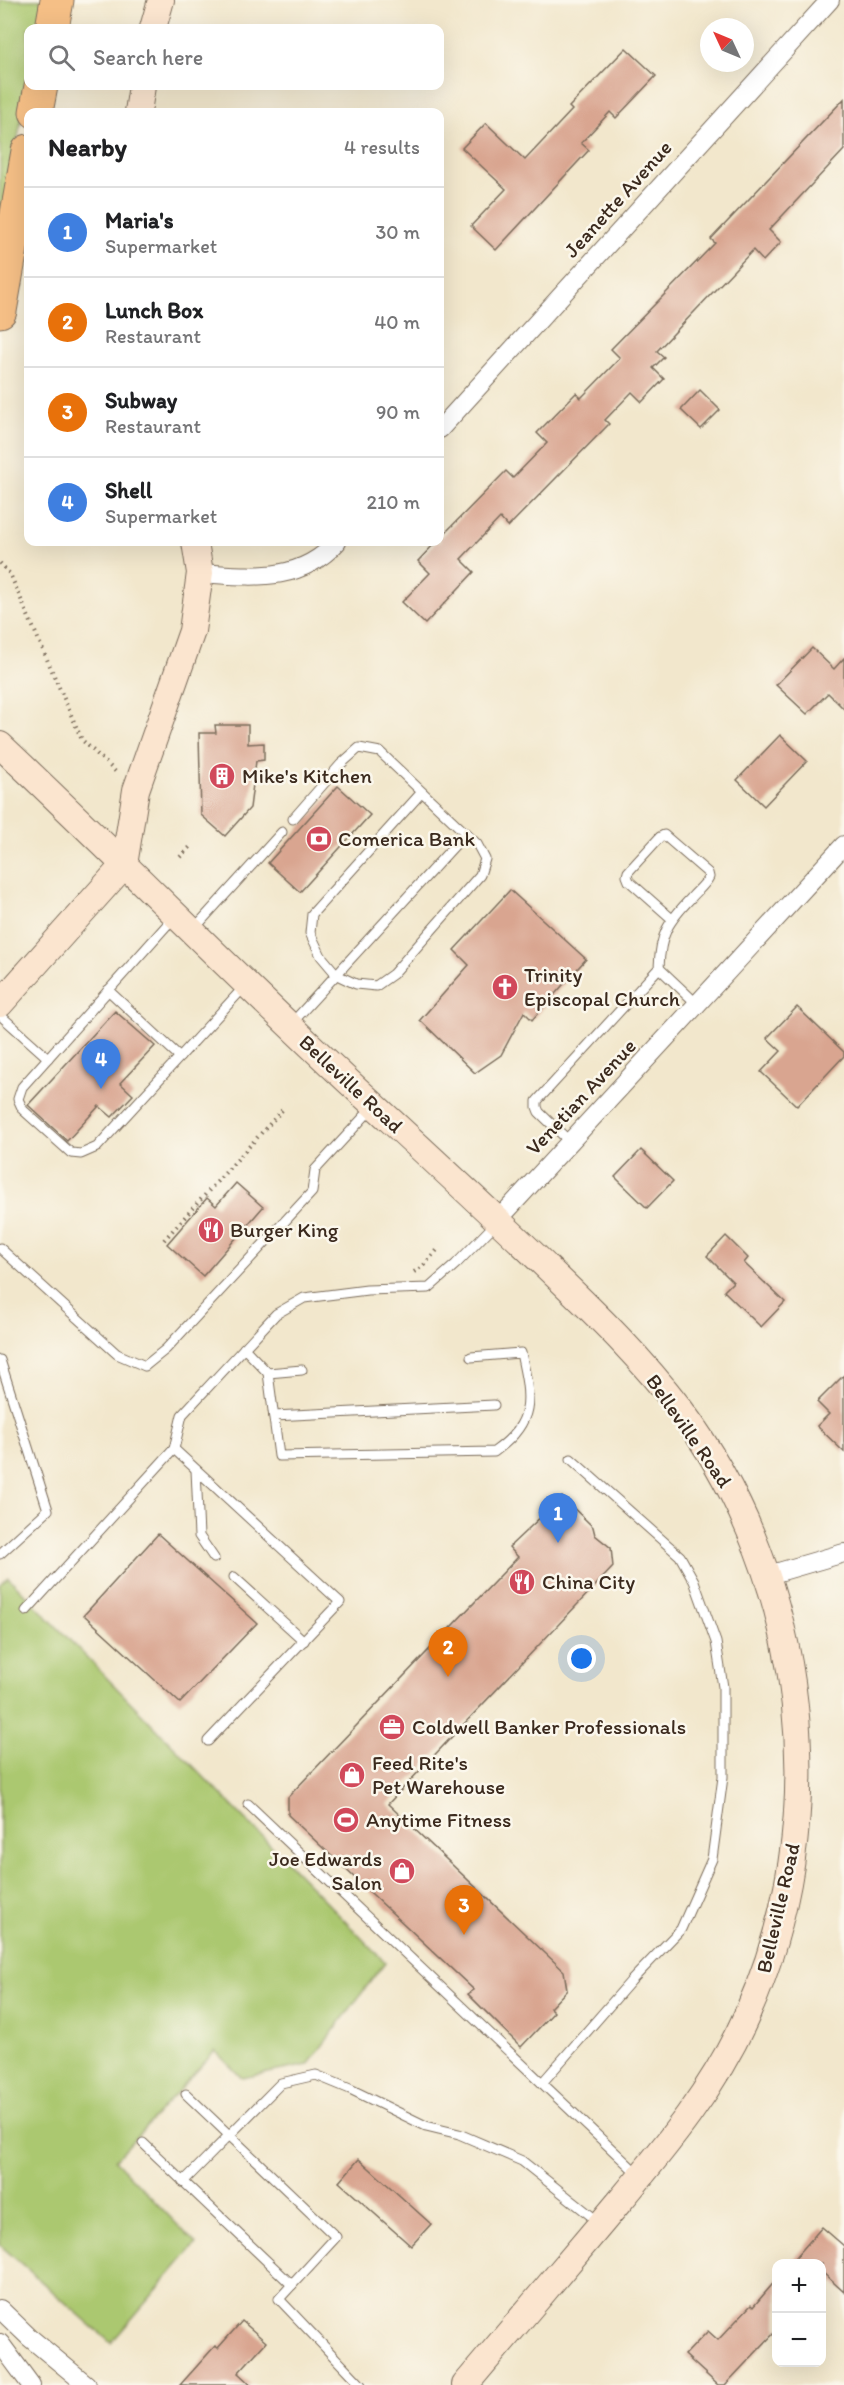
<!DOCTYPE html>
<html lang="en">
<head>
<meta charset="utf-8">
<style>
  body { margin:0; font-family:Itim,sans-serif; background:#f2f2f2; color:#202124 }
  .controls { position:absolute; right:18px; bottom:18px; display:grid; overflow:hidden; border-radius:12px; box-shadow:0 6px 24px #0002 }
  .controls button { width:54px; height:54px; display:grid; place-items:center; padding:0; border:0; border-bottom:2px solid #e0e0e0; background:#fff; color:#202124; font:30px sans-serif }
  .compass { position:absolute; left:700px; top:18px; width:54px; height:54px; border-radius:50%; background:#fff; box-shadow:0 6px 24px #0002; rotate:314deg }
  .you { position:absolute; left:582px; top:1659px; width:21px; height:21px; margin:-15px; border:4px solid #fff; border-radius:50%; background:#1a73e8; box-shadow:0 0 0 9px #1a73e833 }
  .badge { display:grid; place-items:center; width:39px; height:39px; border-radius:50%; background:#d1495b; color:#fff; font-size:20px; font-weight:700 }
  .pin { position:absolute; translate:-50% -50px; filter:drop-shadow(0 2px 3px #0008) }
  .pin::after { content:''; position:absolute; top:32px; width:21px; height:18px; background:inherit; clip-path:polygon(0 0,100% 0,50% 100%) }
  .list { margin:0; padding:0; list-style:none }
  h2 { display:flex; justify-content:space-between; align-items:center; height:78px; margin:0; padding:0 24px; font-size:26px }
  h2 small { font-size:20px; font-weight:400; color:#757577 }
  .list li { display:grid; grid-template-columns:39px 1fr auto; gap:18px; align-items:center; box-sizing:border-box; height:90px; padding:0 24px; border-top:2px solid #e0e0e0 }
  .list b { display:block; font-size:22px; white-space:nowrap }
  .list p { margin:0; font-size:20px; white-space:nowrap; color:#757577 }
  .list em { font-size:20px; font-style:normal; color:#757577 }
  .icon { flex:none; width:33px; height:33px; fill:none; stroke:currentColor; stroke-width:2; stroke-linecap:round; stroke-linejoin:round }
  .map { position:relative; flex:none; width:844px; height:2385px; overflow:hidden }
  .search { position:absolute; background:#fff; box-shadow:0 6px 24px #0002; left:24px; top:24px; width:420px; height:66px; display:flex; align-items:center; gap:15px; box-sizing:border-box; padding:0 21px; border-radius:12px; color:#757577; font-size:22px }
  .panel { position:absolute; background:#fff; box-shadow:0 6px 24px #0002; left:24px; top:108px; width:420px; height:438px; border-radius:12px }
  .map>svg:first-child { display:block }
</style>
</head>
<body>
<div class="map">
<svg width="844" height="2385" viewBox="0 0 844 2385">
  <rect width="100%" height="100%" fill="#fbf7ec"/>
  <filter id="ink" filterUnits="userSpaceOnUse"><feTurbulence type="fractalNoise" baseFrequency=".0167" numOctaves="2"/><feDisplacementMap in="SourceGraphic" scale="12" xChannelSelector="R" yChannelSelector="G"/><feConvolveMatrix kernelMatrix="1 2 1 2 8 2 1 2 1" color-interpolation-filters="sRGB"/></filter>
  <filter id="wash" filterUnits="userSpaceOnUse"><feTurbulence type="fractalNoise" baseFrequency=".008" numOctaves="4" result="noise"/><feDisplacementMap in="SourceGraphic" scale="24" xChannelSelector="R" yChannelSelector="G"/><feGaussianBlur stdDeviation="1.35" result="paint"/><feColorMatrix in="noise" values="0 0 0 0 0 0 0 0 0 0 0 0 0 0 0 0 0 1.4 0 .05"/><feComposite in="paint" operator="in"/></filter>
  <g filter="url(#wash)">
    <rect width="100%" height="100%" fill="#f2e7cc"/>
    <g fill="#abc86f" stroke="#737946" stroke-width="1.5">
      <polygon points="0,0 44,0 38,28 28,28 28,81 0,239"/>
      <polygon points="8,1577 385,1962 308,2065 242,2078 215,2051 115,2160 196,2244 111,2343 0,2245 0,1585"/>
    </g>
    <g id="blocks">
      <g fill="#d9a590">
        <polygon points="626,48 656,76 616,118 610,112 581,143 589,150 496,250 471,226 506,189 462,148 486,123 525,160 572,110 569,107"/>
        <polygon points="844,99 844,150 769,230 781,242 763,261 753,250 657,351 664,357 653,368 664,379 642,402 632,392 605,420 609,424 508,527 500,518 461,559 474,572 425,624 402,602 430,573 418,561 436,542 440,542 440,538 506,471 513,478 547,443 537,433 576,393 581,398 620,358 611,349 715,243 711,239"/>
        <polygon points="700,390 720,410 701,429 681,410"/>
        <polygon points="812,648 834,669 844,658 844,709 828,693 807,714 776,685"/>
        <polygon points="215,725 248,725 248,744 264,743 264,760 256,761 250,808 225,836 201,815 199,733 216,733"/>
        <polygon points="780,735 807,761 764,806 737,780"/>
        <polygon points="338,786 370,815 300,892 268,863"/>
        <polygon points="510,890 586,959 532,1020 524,1012 501,1055 475,1073 420,1020 469,965 454,950"/>
        <polygon points="797,1007 844,1052 844,1056 797,1106 761,1072 781,1051 767,1038"/>
        <polygon points="115,1011 155,1046 120,1083 133,1095 112,1117 99,1106 67,1141 28,1105"/>
        <polygon points="641,1150 673,1181 647,1208 615,1177"/>
        <polygon points="236,1183 263,1207 203,1276 167,1244 207,1198 216,1206"/>
        <polygon points="726,1236 748,1258 744,1263 785,1302 761,1327 724,1291 733,1282 707,1256"/>
        <polygon points="844,1375 844,1452 817,1426 829,1414 817,1402"/>
        <polygon points="562,1497 593,1527 595,1535 611,1548 613,1567 388,1804 564,1971 567,1990 550,2008 554,2012 521,2047 468,1994 474,1990 288,1815 288,1797 518,1557 509,1547"/>
        <polygon points="158,1534 257,1623 180,1703 84,1615"/>
        <polygon points="359,2159 431,2224 411,2246 339,2182"/>
        <polygon points="822,2227 844,2246 844,2292 822,2272 822,2264 790,2264"/>
        <polygon points="777,2279 777,2330 725,2385 718,2385 685,2355 708,2331 718,2340 751,2305 753,2307"/>
        <polygon points="242,2321 266,2342 238,2373 251,2385 180,2385 215,2346 218,2348"/>
      </g>
    </g>
  </g>
  <g filter="url(#ink)">
    <use href="#blocks" fill-opacity="0" stroke="#7b6c5b" stroke-width="1.5"/>
    <g fill="none" stroke-linecap="round" stroke-linejoin="round">
      <defs>
        <g id="lane">
          <polyline points="293,819 341,764 359,748 380,752 477,844 485,859 480,875 393,974 376,986 356,984 337,975 321,956 310,933 312,914 422,792"/>
          <polyline points="175,916 22,1087 18,1099 23,1110 71,1153 81,1154 97,1147 245,986"/>
          <polyline points="193,930 282,832"/>
          <polyline points="659,968 697,1004"/>
          <polyline points="108,990 180,1057"/>
          <polyline points="0,1015 48,1058"/>
          <polyline points="291,1024 466,833"/>
          <path d="M570,1142L539,1112L537,1107V1101L659,968C660,934 668,922 691,898C697,891 705,885 709,877L708,873L664,835L660,837L628,872L627,876L629,881L672,919"/>
          <polyline points="0,1248 117,1354 145,1366 166,1349 312,1192 315,1170 373,1107"/>
          <path d="M244,1348L268,1373L279,1456L494,1452C536,1422 531,1399 521,1353L471,1357"/>
          <polyline points="0,1360 48,1510 0,1554"/>
          <polyline points="268,1373 302,1370"/>
          <polyline points="274,1416 494,1405"/>
          <polyline points="196,1470 199,1536 214,1558"/>
          <polyline points="234,1577 304,1641"/>
          <polyline points="26,1611 174,1449"/>
          <polyline points="208,1741 340,1602 174,1449 182,1415 276,1314 304,1298 367,1290 429,1288 456,1264 497,1222"/>
          <polyline points="248,1804 640,2176"/>
          <polyline points="542,2083 631,1981 681,1929 712,1859 723,1777 723,1687 716,1642 694,1581 680,1556 571,1459"/>
          <polyline points="186,2094 336,2237 279,2299 361,2385"/>
          <polyline points="143,2143 292,2285"/>
          <polyline points="183,2182 281,2083 316,2075 350,2089 426,2126 459,2134 522,2161 600,2223"/>
        </g>
        <g id="street">
          <polyline points="440,429 830,0"/>
          <path d="M200,573C251,576 299,584 337,542"/>
          <polyline points="498,1220 844,845"/>
          <polyline points="765,1576 844,1553"/>
          <polyline points="0,2309 29,2337 87,2385"/>
          <polyline points="0,2343 31,2385"/>
        </g>
        <g id="secondary">
          <polyline points="153,28 161,0"/>
          <polyline points="138,112 142,86"/>
          <path d="M0,745C118,856 231,972 349,1082C418,1146 486,1208 553,1273C598,1316 642,1359 680,1409C809,1582 835,1820 746,2017C711,2095 659,2154 605,2219C558,2274 512,2330 465,2385"/>
          <polyline points="0,1004 124,865 136,790 192,631 200,573 195,542"/>
        </g>
        <g id="highway">
          <polyline points="52,28 57,0"/>
          <polyline points="36,112 41,86"/>
          <polyline points="0,311 28,151"/>
        </g>
      </defs>
      <use href="#lane" stroke="#7b6c5b" stroke-width="11"/>
      <use href="#street" stroke="#7b6c5b" stroke-width="20"/>
      <use href="#secondary" stroke="#7b6c5b" stroke-width="28"/>
      <use href="#highway" stroke="#7b6c5b" stroke-width="35"/>
      <g stroke="#7b6c5b" stroke-width="4" stroke-dasharray="1.5 4.5" stroke-linecap="butt">
        <polyline points="0,563 10,574 82,740 118,774"/>
        <polyline points="180,857 192,845"/>
        <polyline points="164,1240 285,1107"/>
        <polyline points="414,1272 423,1266 439,1248"/>
      </g>
      <use href="#lane" stroke="#fff" stroke-width="9"/>
      <use href="#street" stroke="#fff" stroke-width="18"/>
      <use href="#secondary" stroke="#fbe5cf" stroke-width="26"/>
      <use href="#highway" stroke="#f5bf86" stroke-width="33"/>
    </g>
  </g>
  <defs>
    <symbol id="building-disc" viewBox="-11 -11 22 22"><circle r="9.5" fill="#d1495b" stroke="#fbf7ec"/><path d="M-4-6H4V6H1V3H-1V6H-4ZM-2.5-4.3h1.7v1.8h-1.7ZM.8-4.3h1.7v1.8H.8ZM-2.5-1h1.7V.8h-1.7ZM.8-1h1.7V.8H.8Z" fill="#fff"/></symbol>
    <symbol id="bank-disc" viewBox="-11 -11 22 22"><circle r="9.5" fill="#d1495b" stroke="#fbf7ec"/><path d="M-6-4H6V4H-6ZM0-2.3a2.3 2.3 0 1 0 0 4.6a2.3 2.3 0 1 0 0-4.6Z" fill="#fff"/></symbol>
    <symbol id="church-disc" viewBox="-11 -11 22 22"><circle r="9.5" fill="#d1495b" stroke="#fbf7ec"/><path d="M-1.2-6h2.4v3.5h3.3v2.4h-3.3V6h-2.4V-.1h-3.3v-2.4h3.3Z" fill="#fff"/></symbol>
    <symbol id="restaurant-disc" viewBox="-11 -11 22 22"><circle r="9.5" fill="#d1495b" stroke="#fbf7ec"/><path d="M-5-6h1v4h1v-4h1v4h1v-4h1v5L-1.5 .5V6h-2V.5L-5-1ZM5-6V6H3V1.5H1.5Q1.5-4 5-6Z" fill="#fff"/></symbol>
    <symbol id="office-disc" viewBox="-11 -11 22 22"><circle r="9.5" fill="#d1495b" stroke="#fbf7ec"/><path d="M-6-3h4V-5.5h4V-3h4V5H-6ZM-1-4.5V-3h2v-1.5ZM-6 0V1H6V0Z" fill="#fff"/></symbol>
    <symbol id="shop-disc" viewBox="-11 -11 22 22"><circle r="9.5" fill="#d1495b" stroke="#fbf7ec"/><path d="M-5-2.5h2.3a2.7 3.5 0 0 1 5.4 0H5L5.5 6h-11ZM-1.5-2.5h3a1.5 2.3 0 0 0-3 0Z" fill="#fff"/></symbol>
    <symbol id="stadium-disc" viewBox="-11 -11 22 22"><circle r="9.5" fill="#d1495b" stroke="#fbf7ec"/><path d="M0-5a6.5 5 0 1 0 0 10a6.5 5 0 1 0 0-10ZM-3.5-1.8h7v3.6h-7Z" fill="#fff"/></symbol>
  </defs>
  <g fill-rule="evenodd">
    <use href="#building-disc" x="207" y="761" width="30" height="30"/>
    <use href="#bank-disc" x="304" y="824" width="30" height="30"/>
    <use href="#church-disc" x="490" y="972" width="30" height="30"/>
    <use href="#restaurant-disc" x="196" y="1215" width="30" height="30"/>
    <use href="#restaurant-disc" x="507" y="1567" width="30" height="30"/>
    <use href="#office-disc" x="377" y="1712" width="30" height="30"/>
    <use href="#shop-disc" x="337" y="1760" width="30" height="30"/>
    <use href="#stadium-disc" x="331" y="1805" width="30" height="30"/>
    <use href="#shop-disc" x="387" y="1856" width="30" height="30"/>
  </g>
  <g text-anchor="middle" stroke-width="5" stroke-linejoin="round" paint-order="stroke">
    <g font-size="21" fill="#3b2a1e" stroke="#fbf7ec">
      <text transform="translate(618 199) rotate(-48)" y="7">Jeanette Avenue</text>
      <text transform="translate(351 1084) rotate(43)" y="7">Belleville Road</text>
      <text transform="translate(581 1097) rotate(-47)" y="7">Venetian Avenue</text>
      <text transform="translate(689 1431) rotate(55)" y="7">Belleville Road</text>
      <text transform="translate(778 1908) rotate(-77)" y="7">Belleville Road</text>
    </g>
    <g font-size="21" fill="#3b2a1e" stroke="#fbf7ec" text-anchor="start">
      <text x="242" y="783">Mike's Kitchen</text>
      <text x="338" y="846">Comerica Bank</text>
      <text x="524" y="982">Trinity<tspan x="524" dy="24">Episcopal Church</tspan></text>
      <text x="230" y="1237">Burger King</text>
      <text x="542" y="1589">China City</text>
      <text x="412" y="1734">Coldwell Banker Professionals</text>
      <text x="372" y="1770">Feed Rite's<tspan x="372" dy="24">Pet Warehouse</tspan></text>
      <text x="366" y="1827">Anytime Fitness</text>
      <text x="382" y="1866" text-anchor="end">Joe Edwards<tspan x="382" dy="24">Salon</tspan></text>
    </g>
  </g>
</svg>
<div class="controls">
<button>+</button>
<button>−</button>
</div>
<svg class="compass" viewBox="-18 -18 36 36"><path d="M0-13l5 13h-10z" fill="#e53935"/><path d="M0 13l5-13h-10z" fill="#757577"/></svg>
<div class="you"></div>
<div class="pin badge" style="left:558px;top:1543px;background:#3f7fe0">1</div>
<div class="pin badge" style="left:448px;top:1677px;background:#e8710a">2</div>
<div class="pin badge" style="left:464px;top:1935px;background:#e8710a">3</div>
<div class="pin badge" style="left:101px;top:1089px;background:#3f7fe0">4</div>
<div class="search"><svg class="icon" aria-label="search" viewBox="0 0 24 24"><circle cx="10" cy="10" r="6"/><path d="M15 15l6 6"/></svg>Search here</div>
<section class="panel">
<h2>Nearby<small>4 results</small></h2>
<ul class="list">
<li><span class="badge" style="background:#3f7fe0">1</span><div><b>Maria's</b><p>Supermarket</p></div><em>30 m</em></li>
<li><span class="badge" style="background:#e8710a">2</span><div><b>Lunch Box</b><p>Restaurant</p></div><em>40 m</em></li>
<li><span class="badge" style="background:#e8710a">3</span><div><b>Subway</b><p>Restaurant</p></div><em>90 m</em></li>
<li><span class="badge" style="background:#3f7fe0">4</span><div><b>Shell</b><p>Supermarket</p></div><em>210 m</em></li>
</ul>
</section>
</div>
</body>
</html>
